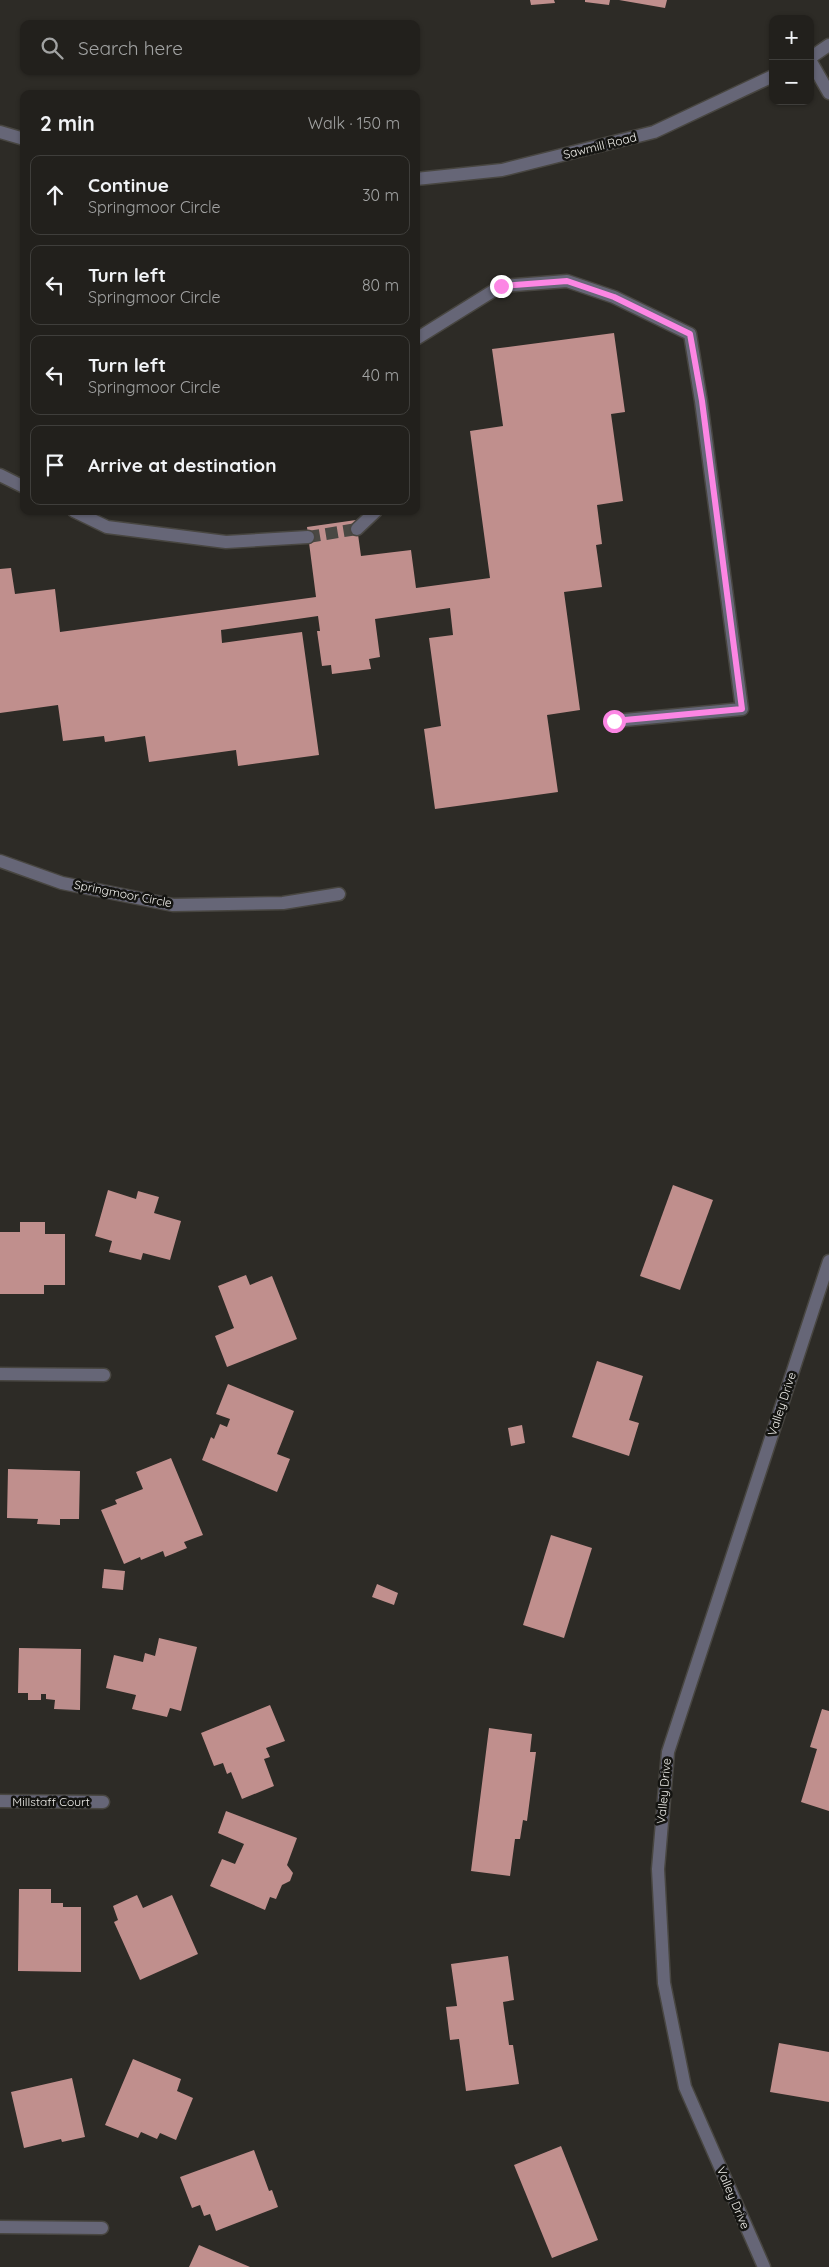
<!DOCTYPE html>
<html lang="en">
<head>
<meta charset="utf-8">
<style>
  body { margin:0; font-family:Quicksand,sans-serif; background:#2e2d29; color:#f1f3f6 }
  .controls { position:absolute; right:15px; top:15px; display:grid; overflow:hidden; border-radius:10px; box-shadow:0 1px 4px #0004 }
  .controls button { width:45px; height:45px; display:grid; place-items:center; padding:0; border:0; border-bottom:1px solid #3f3e3b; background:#22201c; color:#f1f3f6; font:25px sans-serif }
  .stop { position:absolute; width:15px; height:15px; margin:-11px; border:4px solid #fc86e4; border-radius:50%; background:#fff }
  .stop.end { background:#fc86e4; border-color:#fff; box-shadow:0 1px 5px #0008 }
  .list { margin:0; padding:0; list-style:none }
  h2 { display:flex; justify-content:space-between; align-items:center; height:65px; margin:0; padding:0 20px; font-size:21px }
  h2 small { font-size:16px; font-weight:400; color:#a2a3a3 }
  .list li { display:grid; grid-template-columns:32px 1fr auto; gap:15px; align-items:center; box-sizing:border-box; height:80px; margin:0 10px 10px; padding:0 10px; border:1px solid #3f3e3b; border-radius:10px }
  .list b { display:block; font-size:19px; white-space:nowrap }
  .list p { margin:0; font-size:16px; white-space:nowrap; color:#a2a3a3 }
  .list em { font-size:16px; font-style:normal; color:#a2a3a3 }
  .icon { flex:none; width:28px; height:28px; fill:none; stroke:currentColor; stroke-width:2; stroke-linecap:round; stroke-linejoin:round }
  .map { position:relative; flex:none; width:829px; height:2267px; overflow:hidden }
  .search { position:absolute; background:#22201c; box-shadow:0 1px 4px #0004; left:20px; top:20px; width:400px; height:55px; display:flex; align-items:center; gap:12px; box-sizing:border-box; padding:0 18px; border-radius:10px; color:#a2a3a3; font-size:19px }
  .panel { position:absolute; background:#22201c; box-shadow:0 1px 4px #0004; left:20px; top:90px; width:400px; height:425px; border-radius:10px }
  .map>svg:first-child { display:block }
</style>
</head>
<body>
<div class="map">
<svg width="829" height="2267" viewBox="0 0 829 2267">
  <rect width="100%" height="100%" fill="#2d2b26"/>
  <g fill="#c08f8d">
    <polygon points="530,0 554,0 555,3 531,5"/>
    <polygon points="585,0 610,0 609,5 585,2"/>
    <polygon points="619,0 667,0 665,8"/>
    <polygon points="614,333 625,412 611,414 623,501 597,505 602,544 596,545 602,587 564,592 580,710 547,715 558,792 435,809 424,729 441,726 429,638 453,635 450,608 375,619 380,657 369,659 371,669 332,674 331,665 322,666 317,631 320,631 318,616 221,630 222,643 302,632 319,755 238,766 236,750 149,762 145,736 105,742 104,736 63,741 58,705 0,713 0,569 11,568 15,594 55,589 60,632 316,597 307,527 356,520 361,556 411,550 416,588 490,578 470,431 503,426 492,349"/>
    <polygon points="673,1185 713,1200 680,1290 640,1276"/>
    <polygon points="108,1190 136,1199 138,1191 159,1197 154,1213 181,1221 170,1260 143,1253 141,1260 109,1252 112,1241 95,1236"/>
    <polygon points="20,1222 45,1222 45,1234 65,1234 65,1285 44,1285 44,1294 0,1294 0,1232 20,1232"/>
    <polygon points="246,1275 250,1285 272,1276 297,1339 227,1367 215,1336 234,1328 218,1286"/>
    <polygon points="597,1361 643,1376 629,1420 639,1423 629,1456 572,1437"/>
    <polygon points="228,1384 294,1411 277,1454 290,1459 277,1492 202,1460 211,1437 214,1439 220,1424 227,1427 230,1419 216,1414"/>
    <polygon points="522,1425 525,1443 511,1446 508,1428"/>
    <polygon points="171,1458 203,1535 184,1542 187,1548 165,1557 163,1551 141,1560 140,1557 124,1564 101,1510 117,1504 115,1500 143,1489 136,1472"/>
    <polygon points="8,1469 80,1471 79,1519 60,1519 60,1525 37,1524 38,1519 7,1518"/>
    <polygon points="551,1535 592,1548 564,1638 523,1625"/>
    <polygon points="104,1569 125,1571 123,1590 102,1588"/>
    <polygon points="377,1584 398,1593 394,1605 372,1597"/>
    <polygon points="159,1638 197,1647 181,1711 170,1708 167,1717 132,1709 136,1695 106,1688 114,1655 143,1662 145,1653 155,1656"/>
    <polygon points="19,1648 81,1649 80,1710 54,1709 55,1700 46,1699 46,1694 41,1694 41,1700 28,1700 28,1693 18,1693"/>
    <polygon points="270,1705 285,1741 266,1748 270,1757 264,1759 274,1786 242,1799 231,1772 227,1774 223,1763 214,1766 201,1733"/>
    <polygon points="822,1709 829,1711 829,1811 801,1802 817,1749 810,1747"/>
    <polygon points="489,1728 532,1734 530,1752 536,1752 527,1821 523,1820 520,1839 515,1839 510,1876 471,1871"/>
    <polygon points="226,1811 297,1838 287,1865 293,1873 290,1881 282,1885 276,1899 270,1897 265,1910 210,1886 222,1859 235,1864 244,1844 218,1833"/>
    <polygon points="19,1889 51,1889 51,1903 63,1903 63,1907 81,1907 81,1972 18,1971"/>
    <polygon points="137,1895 143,1908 172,1895 198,1954 140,1980 114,1922 118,1920 113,1906"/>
    <polygon points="508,1956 514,2000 503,2002 509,2045 513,2045 519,2084 466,2091 459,2039 450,2040 446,2007 457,2006 451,1964"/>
    <polygon points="779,2043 829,2052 829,2102 770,2092"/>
    <polygon points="133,2059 181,2079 177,2091 193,2098 176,2140 160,2133 157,2139 141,2132 138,2138 105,2125"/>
    <polygon points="72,2078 85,2137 62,2142 61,2139 24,2148 11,2092"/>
    <polygon points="561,2146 598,2240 552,2258 514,2165"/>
    <polygon points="254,2150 269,2191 272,2190 278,2207 216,2231 210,2214 204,2216 200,2205 192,2208 180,2177"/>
    <polygon points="199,2245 250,2267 189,2267"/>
  </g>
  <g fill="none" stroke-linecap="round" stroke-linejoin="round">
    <polyline stroke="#4a4843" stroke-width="12" stroke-dasharray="12 6" stroke-linecap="butt" points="308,537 357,529"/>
    <defs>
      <g id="minor">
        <polyline points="416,339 501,286 567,281 614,297 690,334 701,401 742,709 614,721"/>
        <polyline points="0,475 24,487"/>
        <polyline points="74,511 107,527 226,542 308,537"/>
        <polyline points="357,529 376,511"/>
        <polyline points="0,861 62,883 173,905 283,903 339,894"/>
        <polyline points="0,1374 104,1375"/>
        <polyline points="0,1801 103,1802"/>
        <polyline points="0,2227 102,2228"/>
      </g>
      <g id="tertiary">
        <polyline points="810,58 829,45"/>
        <polyline points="810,60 829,93"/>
        <polyline points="0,132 24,139"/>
        <polyline points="416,179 502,170 654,132 773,76"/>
        <polyline points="764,2267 685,2087 664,1983 658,1869 668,1752 829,1261"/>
      </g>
    </defs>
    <use href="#minor" stroke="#484641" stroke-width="15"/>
    <use href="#tertiary" stroke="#484641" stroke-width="15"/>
    <use href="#minor" stroke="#667" stroke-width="12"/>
    <use href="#tertiary" stroke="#667" stroke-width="12"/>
  </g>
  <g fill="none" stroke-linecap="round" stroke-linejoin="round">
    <polyline stroke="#fc86e4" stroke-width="6" points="501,286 567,281 614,297 690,334 702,401 742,709 614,721"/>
  </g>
  <g text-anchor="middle" stroke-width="5" stroke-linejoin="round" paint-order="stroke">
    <g font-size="12" fill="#efeeea" stroke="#141411">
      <text transform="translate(600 146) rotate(-14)" y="4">Sawmill Road</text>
      <text transform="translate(123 894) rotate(11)" y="4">Springmoor Circle</text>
      <text transform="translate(782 1404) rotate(-72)" y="4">Valley Drive</text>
      <text transform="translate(664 1791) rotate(-85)" y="4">Valley Drive</text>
      <text x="51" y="1806">Millstaff Court</text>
      <text transform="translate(733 2198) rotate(67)" y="4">Valley Drive</text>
    </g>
  </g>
</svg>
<div class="controls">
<button>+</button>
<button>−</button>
</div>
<div class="stop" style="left:614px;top:721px"></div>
<div class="stop end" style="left:501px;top:286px"></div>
<div class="search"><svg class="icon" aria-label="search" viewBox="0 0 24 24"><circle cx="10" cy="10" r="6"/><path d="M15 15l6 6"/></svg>Search here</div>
<section class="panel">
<h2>2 min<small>Walk · 150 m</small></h2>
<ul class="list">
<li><svg class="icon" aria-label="ahead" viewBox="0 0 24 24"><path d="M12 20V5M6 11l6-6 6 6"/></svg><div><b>Continue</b><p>Springmoor Circle</p></div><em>30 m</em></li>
<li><svg class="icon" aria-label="left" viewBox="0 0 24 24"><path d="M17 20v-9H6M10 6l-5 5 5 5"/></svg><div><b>Turn left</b><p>Springmoor Circle</p></div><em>80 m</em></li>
<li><svg class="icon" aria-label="left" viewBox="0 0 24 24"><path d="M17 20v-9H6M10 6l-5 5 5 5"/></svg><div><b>Turn left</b><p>Springmoor Circle</p></div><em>40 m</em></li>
<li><svg class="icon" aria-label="arrive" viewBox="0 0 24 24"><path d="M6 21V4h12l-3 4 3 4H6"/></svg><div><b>Arrive at destination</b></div></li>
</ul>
</section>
</div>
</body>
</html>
